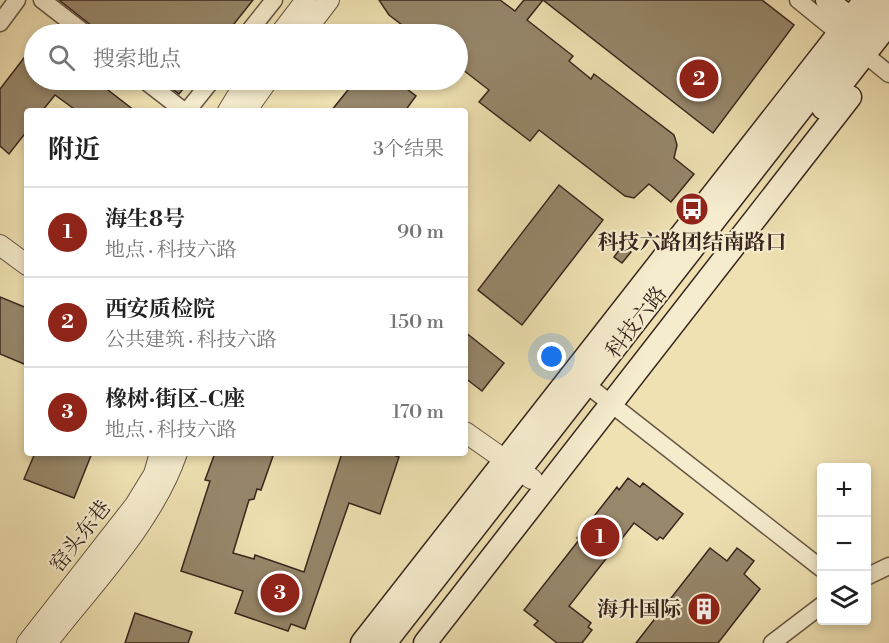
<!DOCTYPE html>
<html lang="zh">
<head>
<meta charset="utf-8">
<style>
  body { margin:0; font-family:"Libre Bodoni","Noto Serif SC",serif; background:#f2f2f2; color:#222 }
  .controls { position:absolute; right:18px; bottom:18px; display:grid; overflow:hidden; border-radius:6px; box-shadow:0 3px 9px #0003 }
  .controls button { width:54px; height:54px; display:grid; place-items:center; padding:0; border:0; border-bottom:2px solid #e0e0e0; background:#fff; color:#222; font:30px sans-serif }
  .you { position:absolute; left:552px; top:357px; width:21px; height:21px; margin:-15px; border:4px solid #fff; border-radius:50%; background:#1a73e8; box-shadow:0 0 0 9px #1a73e833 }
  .badge { display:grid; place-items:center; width:39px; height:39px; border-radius:50%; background:#8f2418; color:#fff; font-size:20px; font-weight:700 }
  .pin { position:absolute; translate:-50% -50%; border:3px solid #fff; box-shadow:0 2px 6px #0006 }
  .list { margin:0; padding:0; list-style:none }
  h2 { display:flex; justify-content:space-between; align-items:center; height:78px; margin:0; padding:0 24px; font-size:26px }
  h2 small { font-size:20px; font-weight:400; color:#767676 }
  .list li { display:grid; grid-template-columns:39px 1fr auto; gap:18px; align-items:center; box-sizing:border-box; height:90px; padding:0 24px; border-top:2px solid #e0e0e0 }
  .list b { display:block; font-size:22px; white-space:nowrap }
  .list p { margin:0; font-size:20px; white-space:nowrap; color:#767676 }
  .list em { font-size:20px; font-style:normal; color:#767676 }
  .icon { flex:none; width:33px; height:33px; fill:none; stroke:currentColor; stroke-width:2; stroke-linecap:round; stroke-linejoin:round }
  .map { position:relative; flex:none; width:889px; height:643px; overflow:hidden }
  .search { position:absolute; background:#fff; box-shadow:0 3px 9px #0003; left:24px; top:24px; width:444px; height:66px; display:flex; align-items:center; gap:15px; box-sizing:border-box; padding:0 21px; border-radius:33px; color:#767676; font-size:22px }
  .panel { position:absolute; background:#fff; box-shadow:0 3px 9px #0003; left:24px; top:108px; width:444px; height:348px; border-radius:6px }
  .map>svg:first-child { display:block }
</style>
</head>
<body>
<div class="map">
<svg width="889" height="643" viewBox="0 0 889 643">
  <rect width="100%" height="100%" fill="#efe1b2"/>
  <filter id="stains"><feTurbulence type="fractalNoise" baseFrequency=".00333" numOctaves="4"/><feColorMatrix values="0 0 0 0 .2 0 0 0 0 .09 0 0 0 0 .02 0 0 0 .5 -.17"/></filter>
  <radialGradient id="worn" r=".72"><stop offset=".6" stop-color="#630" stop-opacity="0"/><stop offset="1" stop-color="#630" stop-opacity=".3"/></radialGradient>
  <g fill="#97876b" stroke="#38261f" stroke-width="1.5">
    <polygon points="59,0 253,0 226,34 96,34 92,26"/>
    <polygon points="379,0 500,0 515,11 524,0 543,0 527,20 573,56 569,61 591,79 594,74 674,135 677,145 674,158 694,174 671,202 649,184 634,198 625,196 539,130 530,141 479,102 489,90 458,66 458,34 414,34 389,15"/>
    <polygon points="543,0 762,0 794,25 713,133"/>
    <polygon points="34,45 34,80 95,80 135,111 77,111 55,95 42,111 27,111 27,131 9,154 0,146 0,89"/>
    <polygon points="160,80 190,80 179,94"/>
    <polygon points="356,80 395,80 416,96 405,111 331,111"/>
    <polygon points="559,185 603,220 522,325 478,290"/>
    <polygon points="623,245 631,252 622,263 614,257"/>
    <polygon points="0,297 27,308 27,357 24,364 0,354"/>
    <polygon points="465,332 504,363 482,391 465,378"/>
    <polygon points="35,453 92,453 74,498 24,479"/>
    <polygon points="215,453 264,453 273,456 261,490 257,489 254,499 249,500 233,553 254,559 255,555 304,572 342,453 388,453 399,457 380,514 349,503 305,629 291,624 288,631 235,613 243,591 181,571 210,481 205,480"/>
    <polygon points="628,478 640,487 643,483 683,514 663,539 660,537 657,540 634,523 569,606 591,623 588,627 592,630 582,643 557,643 534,625 538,621 524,610 579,540 577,538 617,487 619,490"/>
    <polygon points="710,548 727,561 737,548 754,561 744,574 760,589 718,643 636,643"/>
    <polygon points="135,613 192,632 188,643 125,643"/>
  </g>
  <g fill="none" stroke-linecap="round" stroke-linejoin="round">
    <defs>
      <g id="minor">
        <polyline points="42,0 86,34"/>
        <polyline points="798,0 889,74"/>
        <polyline points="0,23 17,0"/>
        <polyline points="247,34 274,0"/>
        <polyline points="144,80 184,111"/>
        <polyline points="187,111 212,80"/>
        <polyline points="587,385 822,569"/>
        <polyline points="866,577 889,566"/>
        <polyline points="772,643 822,605"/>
      </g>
      <g id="tertiary">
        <polyline points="280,34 306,0"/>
        <polyline points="303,34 329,0"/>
        <polyline points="228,111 247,80"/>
        <polyline points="246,111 268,80"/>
        <polyline points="0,245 27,265"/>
        <polyline points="465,432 532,479"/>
        <polyline points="27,643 135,505 154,474 160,453"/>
        <path d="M47,643C92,585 153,523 177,453"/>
      </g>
      <g id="secondary">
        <polyline points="827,0 862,28"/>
        <polyline points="823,108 889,23"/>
        <polyline points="362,643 865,0"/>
        <polyline points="385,643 886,0"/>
        <polyline points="425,643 850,97"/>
      </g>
    </defs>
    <use href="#minor" stroke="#654" stroke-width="19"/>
    <use href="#tertiary" stroke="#654" stroke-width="22"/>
    <use href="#secondary" stroke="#38261f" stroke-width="25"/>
    <use href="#minor" stroke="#f5eccd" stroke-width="16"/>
    <use href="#tertiary" stroke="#f5eccd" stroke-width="20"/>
    <use href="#secondary" stroke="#f5eccd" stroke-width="22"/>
  </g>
  <defs>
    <symbol id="bus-disc" viewBox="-11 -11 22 22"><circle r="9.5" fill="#8f2418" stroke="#f5eccd"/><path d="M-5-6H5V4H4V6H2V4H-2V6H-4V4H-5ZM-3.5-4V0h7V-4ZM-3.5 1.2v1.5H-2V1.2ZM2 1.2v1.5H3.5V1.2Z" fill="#fff"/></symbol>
    <symbol id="building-disc" viewBox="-11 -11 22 22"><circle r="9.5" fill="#8f2418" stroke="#f5eccd"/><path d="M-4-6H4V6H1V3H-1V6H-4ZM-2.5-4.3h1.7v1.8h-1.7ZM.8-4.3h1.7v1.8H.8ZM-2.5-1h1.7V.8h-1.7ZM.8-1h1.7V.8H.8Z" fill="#fff"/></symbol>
  </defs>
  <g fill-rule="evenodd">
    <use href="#bus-disc" x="673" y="190" width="38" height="38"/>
    <use href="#building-disc" x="685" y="590" width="38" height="38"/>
  </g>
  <g text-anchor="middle" stroke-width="4.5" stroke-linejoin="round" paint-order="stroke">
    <g font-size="21" font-weight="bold" fill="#38261f" stroke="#f5eccd">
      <text x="692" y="249">科技六路团结南路口</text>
      <text x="681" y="616" text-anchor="end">海升国际</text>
    </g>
    <g font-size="21" fill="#38261f" stroke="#f5eccd">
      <text transform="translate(636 322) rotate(-52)" y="7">科技六路</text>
      <text transform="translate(80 536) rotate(-52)" y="7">窑头东巷</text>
    </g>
  </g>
  <rect width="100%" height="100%" filter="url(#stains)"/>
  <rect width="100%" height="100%" fill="url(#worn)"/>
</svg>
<div class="controls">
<button>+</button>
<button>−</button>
<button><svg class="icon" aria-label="layers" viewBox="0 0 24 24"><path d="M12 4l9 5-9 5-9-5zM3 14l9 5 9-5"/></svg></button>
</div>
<div class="you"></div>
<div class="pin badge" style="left:600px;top:537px">1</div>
<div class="pin badge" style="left:699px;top:79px">2</div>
<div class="pin badge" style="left:280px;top:593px">3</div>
<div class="search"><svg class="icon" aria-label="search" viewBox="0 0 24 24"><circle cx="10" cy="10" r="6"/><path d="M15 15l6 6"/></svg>搜索地点</div>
<section class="panel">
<h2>附近<small>3个结果</small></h2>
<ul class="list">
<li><span class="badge">1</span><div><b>海生8号</b><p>地点 · 科技六路</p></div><em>90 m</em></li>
<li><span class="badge">2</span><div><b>西安质检院</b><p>公共建筑 · 科技六路</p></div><em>150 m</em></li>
<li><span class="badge">3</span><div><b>橡树·街区-C座</b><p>地点 · 科技六路</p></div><em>170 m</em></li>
</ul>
</section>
</div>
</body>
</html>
